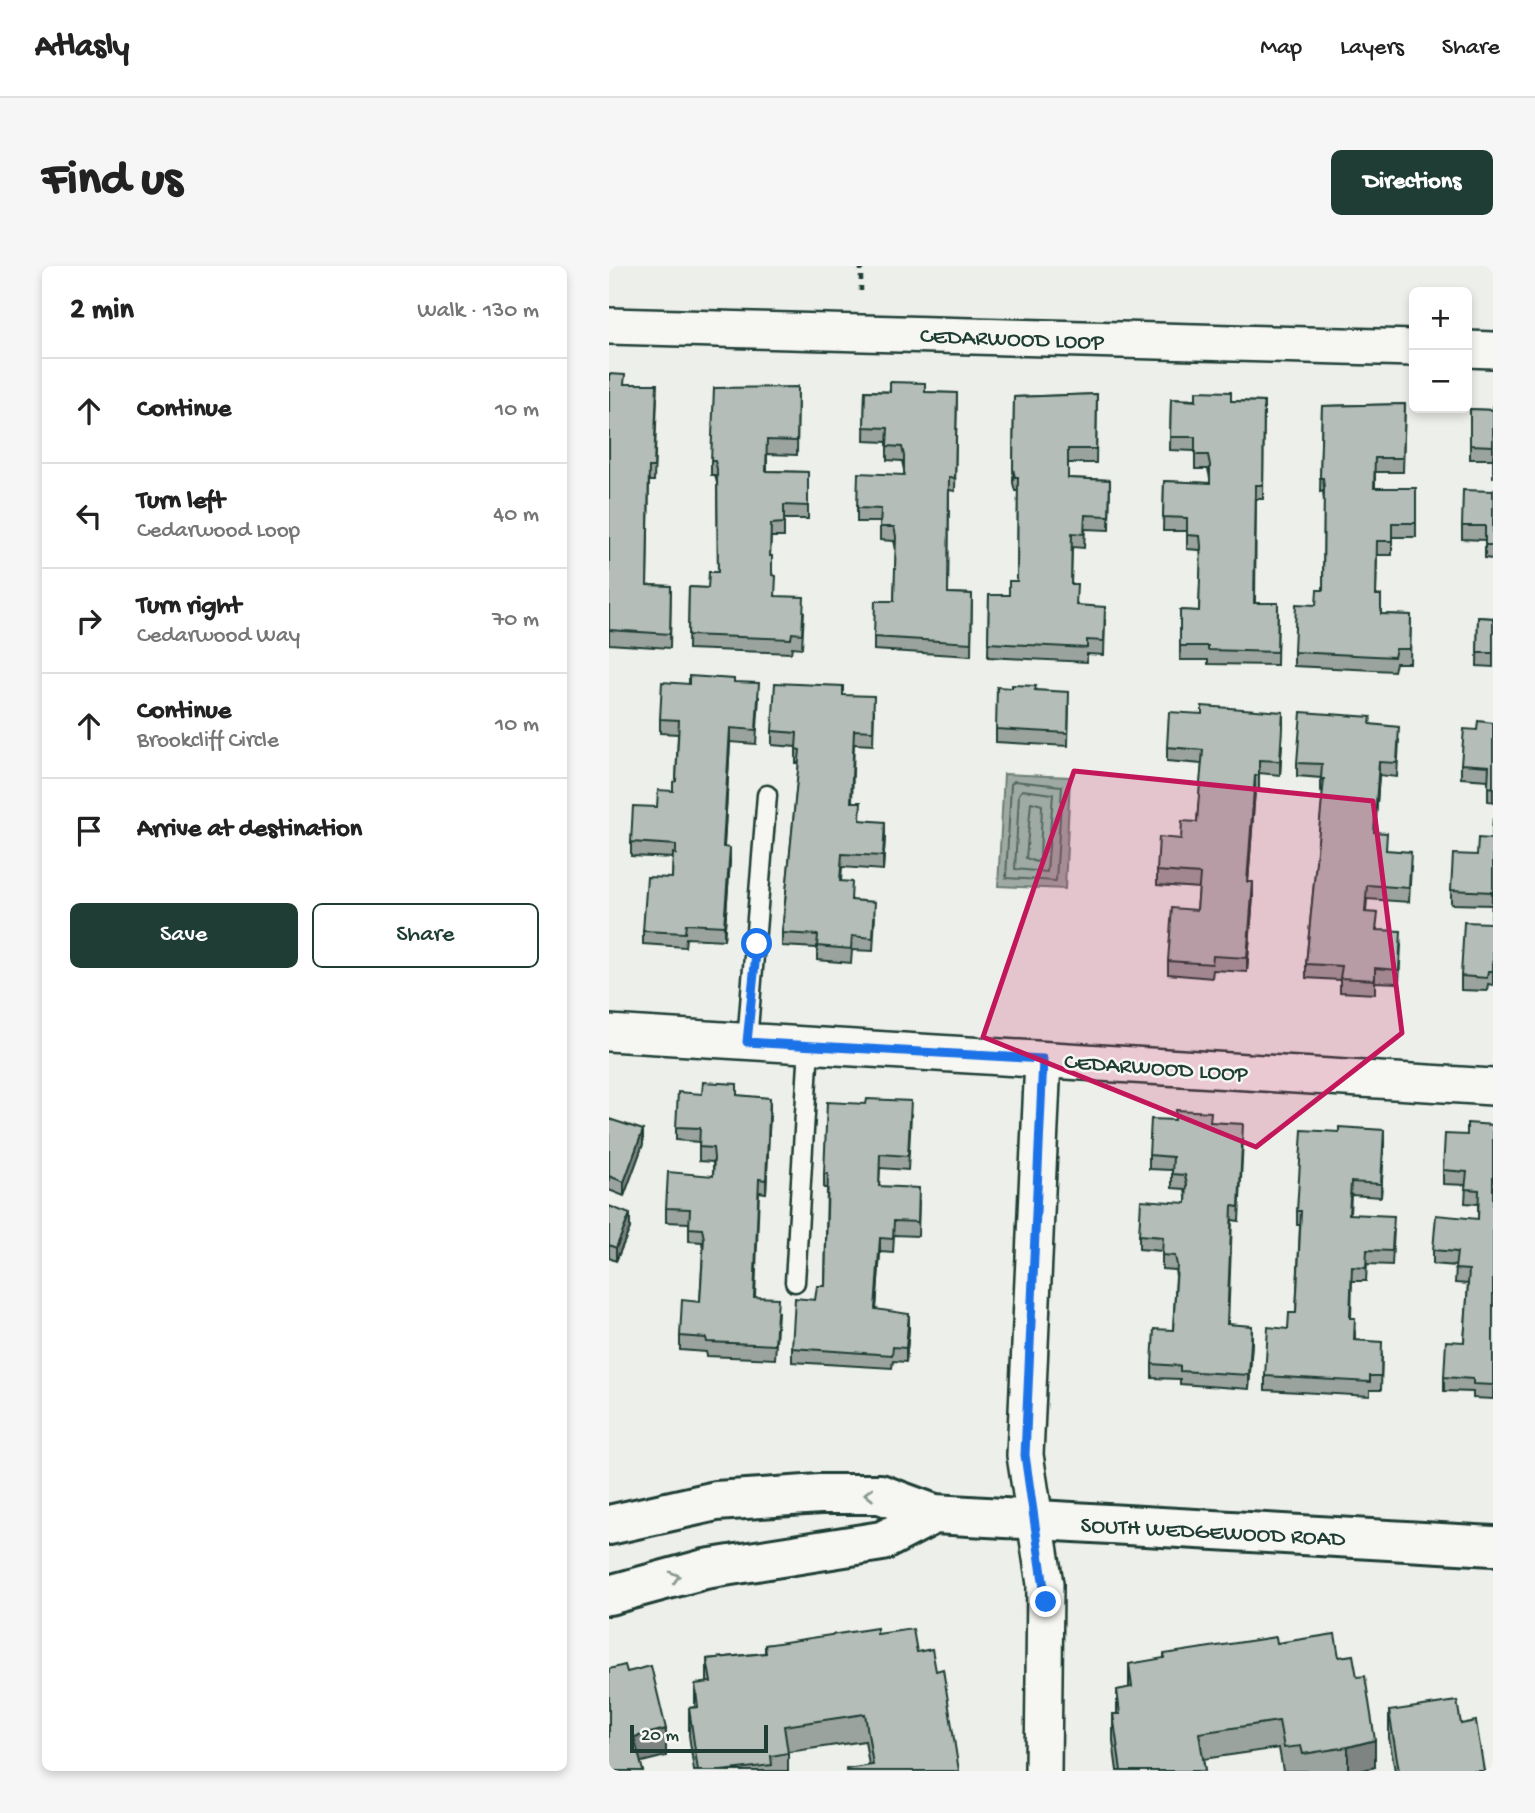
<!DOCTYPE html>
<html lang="en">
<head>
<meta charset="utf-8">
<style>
  body { margin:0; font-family:"Gochi Hand",sans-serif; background:#f6f6f6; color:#222 }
  .controls { position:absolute; right:21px; top:21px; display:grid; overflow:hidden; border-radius:10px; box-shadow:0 4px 10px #0003 }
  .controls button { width:63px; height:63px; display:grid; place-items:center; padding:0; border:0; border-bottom:2px solid #e0e0e0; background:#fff; color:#222; font:35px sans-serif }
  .scale { position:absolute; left:21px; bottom:18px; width:138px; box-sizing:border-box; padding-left:7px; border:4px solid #1f3d34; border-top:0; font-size:19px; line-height:24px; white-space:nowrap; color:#1f3d34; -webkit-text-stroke:5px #f6f6f2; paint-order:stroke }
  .stop { position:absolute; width:21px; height:21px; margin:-16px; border:5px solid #1a73e8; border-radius:50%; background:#fff }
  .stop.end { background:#1a73e8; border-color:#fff; box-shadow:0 2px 7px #0008 }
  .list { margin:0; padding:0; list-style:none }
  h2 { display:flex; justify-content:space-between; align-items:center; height:91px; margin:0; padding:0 28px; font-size:30px }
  h2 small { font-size:23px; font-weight:400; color:#767676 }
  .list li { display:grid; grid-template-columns:46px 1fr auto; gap:21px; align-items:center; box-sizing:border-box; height:105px; padding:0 28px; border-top:2px solid #e0e0e0 }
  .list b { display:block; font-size:26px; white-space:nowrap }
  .list p { margin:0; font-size:23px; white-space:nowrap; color:#767676 }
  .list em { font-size:23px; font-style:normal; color:#767676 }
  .actions { display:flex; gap:14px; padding:21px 28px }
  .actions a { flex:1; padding:16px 0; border:2px solid #1f3d34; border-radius:10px; text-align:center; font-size:24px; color:#1f3d34 }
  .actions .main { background:#1f3d34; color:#fff }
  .icon { flex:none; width:38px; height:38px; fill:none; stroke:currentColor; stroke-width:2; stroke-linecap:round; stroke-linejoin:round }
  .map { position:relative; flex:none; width:884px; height:1505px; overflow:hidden; border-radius:10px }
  header { display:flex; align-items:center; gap:42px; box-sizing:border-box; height:98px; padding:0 35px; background:#fff; border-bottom:2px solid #e0e0e0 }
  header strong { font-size:33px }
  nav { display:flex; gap:38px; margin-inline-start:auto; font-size:24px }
  .intro { display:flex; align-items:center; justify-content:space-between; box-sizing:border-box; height:168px; padding:0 42px }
  h1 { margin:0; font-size:49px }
  .button { padding:18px 32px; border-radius:10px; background:#1f3d34; color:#fff; font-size:24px; font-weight:700 }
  main { display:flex; gap:42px; padding:0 42px }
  aside { flex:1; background:#fff; border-radius:10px; box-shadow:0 4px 10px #0003 }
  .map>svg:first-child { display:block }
</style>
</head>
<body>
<header>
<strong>Atlasly</strong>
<nav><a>Map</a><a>Layers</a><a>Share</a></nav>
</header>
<div class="intro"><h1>Find us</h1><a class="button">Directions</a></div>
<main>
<aside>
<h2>2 min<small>Walk · 130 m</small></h2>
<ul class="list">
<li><svg class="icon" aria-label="ahead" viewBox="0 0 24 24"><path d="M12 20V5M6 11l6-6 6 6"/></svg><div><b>Continue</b></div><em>10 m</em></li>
<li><svg class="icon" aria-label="left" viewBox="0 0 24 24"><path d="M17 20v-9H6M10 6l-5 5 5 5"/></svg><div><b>Turn left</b><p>Cedarwood Loop</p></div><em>40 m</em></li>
<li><svg class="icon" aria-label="right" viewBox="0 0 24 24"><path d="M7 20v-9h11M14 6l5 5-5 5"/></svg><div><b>Turn right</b><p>Cedarwood Way</p></div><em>70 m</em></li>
<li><svg class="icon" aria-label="ahead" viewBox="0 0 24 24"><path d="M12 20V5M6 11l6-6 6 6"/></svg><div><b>Continue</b><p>Brookcliff Circle</p></div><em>10 m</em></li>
<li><svg class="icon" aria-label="arrive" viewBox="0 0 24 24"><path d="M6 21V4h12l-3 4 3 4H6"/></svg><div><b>Arrive at destination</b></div></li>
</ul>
<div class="actions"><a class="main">Save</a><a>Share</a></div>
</aside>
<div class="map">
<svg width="884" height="1505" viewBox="0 0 884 1505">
  <rect width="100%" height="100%" fill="#edefea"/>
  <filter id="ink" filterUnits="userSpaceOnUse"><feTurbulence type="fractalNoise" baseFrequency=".0143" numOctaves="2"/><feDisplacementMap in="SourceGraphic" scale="14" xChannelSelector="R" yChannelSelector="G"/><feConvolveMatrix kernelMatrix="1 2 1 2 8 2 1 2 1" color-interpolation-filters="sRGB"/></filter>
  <g filter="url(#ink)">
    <polygon fill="#9faaa4" stroke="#6c7e77" stroke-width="2" points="395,508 461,511 456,623 389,620"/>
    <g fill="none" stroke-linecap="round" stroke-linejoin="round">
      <g stroke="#526961" stroke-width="2">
        <polygon points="405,515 453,520 447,615 397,612 402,518"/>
        <polygon points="413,524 444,528 438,606 406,603 410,528"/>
        <polygon points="422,536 433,539 431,593 427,596 417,592"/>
      </g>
      <defs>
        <g id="service">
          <polyline points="138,776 158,529"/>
          <polyline points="186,1016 200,780"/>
        </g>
        <g id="minor">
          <polyline points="0,60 805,82"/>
          <polyline points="858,83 884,84"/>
          <polyline points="0,767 884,821"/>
          <polyline points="434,794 416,1189 436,1318 434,1505"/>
        </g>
        <g id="tertiary">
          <polyline points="0,1259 107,1235 211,1228 271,1228 325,1248 884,1280"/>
          <polyline points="0,1329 96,1303 273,1275 325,1248"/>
        </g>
      </defs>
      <use href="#service" stroke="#1f3d34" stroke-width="23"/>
      <use href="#minor" stroke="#1f3d34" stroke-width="40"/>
      <use href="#tertiary" stroke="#1f3d34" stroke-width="44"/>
      <polyline stroke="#1f3d34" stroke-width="4.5" stroke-dasharray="5 5" stroke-linecap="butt" points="252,0 252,28"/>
      <use href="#service" stroke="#f6f6f2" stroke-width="18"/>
      <use href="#minor" stroke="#f6f6f2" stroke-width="35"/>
      <use href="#tertiary" stroke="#f6f6f2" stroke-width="38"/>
    </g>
    <g fill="#9ba39e" stroke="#1f3d34" stroke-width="2">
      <polygon points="0,108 16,118 48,132 45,215 40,215 38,319 62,320 61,382 0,378"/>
      <polygon points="189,121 188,189 158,188 158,205 199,206 199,253 175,253 175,271 162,271 161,290 166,330 195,345 193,382 183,381 182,387 79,383 80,321 99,322 109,306 108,217 106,209 102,209 102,195"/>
      <polygon points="256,125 348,127 346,225 340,224 339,327 363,328 362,390 265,384 265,371 285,335 287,283 285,275 271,274 271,256 248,256 248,242 295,209 295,204 293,195 278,194 278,176 255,175"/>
      <polygon points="488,128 487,197 459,197 459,212 501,214 500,264 476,263 475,282 463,281 462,318 468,339 496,354 495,389 478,388 478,396 379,391 380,329 400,329 408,315 409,225 406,225 404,217 405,131"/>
      <polygon points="562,133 655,136 654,233 647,233 646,337 669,337 668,399 599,398 599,394 571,394 571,344 590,345 592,291 591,284 578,283 578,265 554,265 555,215 601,217 601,212 599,203 586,203 586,185 561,184"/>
      <polygon points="796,138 794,206 766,206 766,222 807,222 807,271 783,271 783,289 768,289 767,329 772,348 802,349 801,397 787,397 785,405 685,400 685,386 714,324 715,235 714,225 711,226 713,140"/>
      <polygon points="884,139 884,212 884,193 861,193 861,143 884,144"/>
      <polygon points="884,225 884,293 876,292 876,274 853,273 853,260"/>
      <polygon points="869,351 884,352 884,401 868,400"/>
      <polygon points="125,416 150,431 147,478 121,476 115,581 121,595 115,674 77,672 76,681 34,678 34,665 63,612 64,592 22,590 22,576 48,541 64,525 67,515 69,468 51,467 51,453 80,418"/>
      <polygon points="427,424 460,440 459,480 387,476 387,463"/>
      <polygon points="234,429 265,444 264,479 245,478 243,536 252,554 276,569 274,604 233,601 232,615 243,634 266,650 264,685 243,684 242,697 208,694 208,682 173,680 173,667 190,497 187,497 187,481 163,479 163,465"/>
      <polygon points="884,457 884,536 879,535 879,514 852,512 852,498 868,464"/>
      <polygon points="762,458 790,474 788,511 770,509 766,566 778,585 802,600 800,636 758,633 757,646 769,664 792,679 790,717 766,716 766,728 731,726 731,714 697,712 697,698 714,527 712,526 712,512 688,510 688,497"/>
      <polygon points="674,459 671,509 650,507 650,523 646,524 639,616 644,630 638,706 604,704 603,712 559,708 559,695 588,644 590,622 548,619 548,605 572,573 588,556 593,498 558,495 558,481"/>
      <polygon points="884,552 884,719 879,718 878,725 852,724 852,710 882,657 883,639 842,638 842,624 868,589 883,573"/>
      <polygon points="93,828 128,829 161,845 157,927 150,926 146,1031 169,1046 166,1093 98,1090 97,1086 71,1084 71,1070 91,1036 94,983 93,976 80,975 80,957 57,956 57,942 104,910 104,896 90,895 90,876 67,874 67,861"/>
      <polygon points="302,849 299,904 271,902 270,920 310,935 309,970 285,969 284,987 271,986 267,1043 300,1062 297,1096 284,1095 283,1102 183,1096 183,1082 206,1034 216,1020 218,922 215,922 215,908"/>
      <polygon points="0,853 34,878 15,930 0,924"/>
      <polygon points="602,856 634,872 630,955 623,954 619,1058 643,1074 640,1123 571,1118 571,1113 543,1112 543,1098 564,1064 567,1010 566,1004 553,1003 553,985 530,983 530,969 577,937 577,930 576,923 563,922 563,904 540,903 540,889"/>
      <polygon points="884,859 884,1133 864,1132 864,1126 835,1125 835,1111 855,1076 859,1018 846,1017 847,1000 824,998 824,984 869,953 869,938 856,937 857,919 834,918 834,904 858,869"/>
      <polygon points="775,878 772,931 742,929 741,948 785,963 783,999 758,998 757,1015 743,1015 742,1052 746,1066 746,1074 773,1089 772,1124 761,1124 761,1130 656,1124 656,1110 687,1047 691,959 688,959 688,945"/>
      <polygon points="0,940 21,962 7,995 0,992"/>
      <polygon points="268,1368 308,1386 327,1405 350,1505 260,1499 256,1475 179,1486 179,1505 85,1505 80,1469 80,1442 86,1441 86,1418 98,1417 98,1393 156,1387 156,1379"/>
      <polygon points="668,1377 730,1391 766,1501 750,1505 674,1505 670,1482 594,1493 596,1505 508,1505 504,1475 504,1448 508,1448 508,1424 520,1422 520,1398"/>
      <polygon points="780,1445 852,1458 875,1505 786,1505 780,1472"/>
    </g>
    <g fill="#7e8481" stroke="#1f3d34" stroke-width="2">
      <polygon points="674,446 674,459 671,509 671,495"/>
      <polygon points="121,462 121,476 114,595 114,581"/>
      <polygon points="770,496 770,509 765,580 765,566"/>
      <polygon points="646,510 646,524 638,630 638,616"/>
      <polygon points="276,556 276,569 274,604 274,590"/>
      <polygon points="121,582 121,595 115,674 115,660"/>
      <polygon points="644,616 644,630 638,706 638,692"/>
      <polygon points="161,832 161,845 157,927 157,914"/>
      <polygon points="34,864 34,878 15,930 15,916"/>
      <polygon points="775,864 775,878 772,931 772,918"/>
      <polygon points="21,948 21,962 7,995 7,982"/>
      <polygon points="271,972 271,986 266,1056 266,1043"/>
      <polygon points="300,1048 300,1062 297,1096 297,1082"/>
      <polygon points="643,1060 643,1074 640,1123 640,1109"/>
      <polygon points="57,1463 57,1490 25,1498 25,1471"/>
      <polygon points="766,1474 766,1501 750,1505 739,1505 739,1481"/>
    </g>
    <g fill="#b4bdb8" stroke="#1f3d34" stroke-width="2">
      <polygon points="0,108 16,109 15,118 48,118 45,201 40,201 38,319 62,320 61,368 0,364"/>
      <polygon points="281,116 316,117 316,126 348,127 346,212 340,211 339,327 363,328 362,377 265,371 266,335 285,335 287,270 285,261 271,261 272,243 248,242 249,207 295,209 295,190 293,181 278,180 279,162 255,161 256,125 281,126"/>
      <polygon points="189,121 188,175 158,174 157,205 199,206 199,240 175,239 175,257 162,258 161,290 163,290 163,309 167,310 166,330 195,331 193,368 183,367 182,373 79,369 80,321 99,322 100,306 109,306 108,203 106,195 102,195 105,122"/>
      <polygon points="587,125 622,126 622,135 655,136 654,219 647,219 645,337 669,337 668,386 599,384 599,380 571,380 571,344 590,345 592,280 591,270 578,269 578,252 554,251 555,215 601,217 601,199 599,189 586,189 586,171 561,171 562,133 587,135"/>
      <polygon points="488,128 487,183 459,183 459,212 501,214 500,250 476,249 475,268 463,267 462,318 468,318 467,339 496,341 495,375 478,374 478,382 379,377 380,329 400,329 400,315 408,315 409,211 406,211 404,203 405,131"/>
      <polygon points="796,138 794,192 766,192 765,222 807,222 807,257 783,257 783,275 768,275 767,329 772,329 772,348 802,349 801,383 787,383 785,391 685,386 687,338 707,339 708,324 714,324 715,222 714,212 711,212 713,140"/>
      <polygon points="884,139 884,180 861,179 861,143 884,144"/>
      <polygon points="854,224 884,225 884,279 876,279 876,260 853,260"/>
      <polygon points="869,351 884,352 884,387 868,387"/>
      <polygon points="80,410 125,413 125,416 150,417 147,464 121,462 114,581 121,582 115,660 77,658 76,667 34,665 38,611 63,612 64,587 67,588 67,579 22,576 24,540 48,541 49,524 64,525 64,516 67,515 70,454 51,453 53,416 80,418"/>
      <polygon points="166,417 234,420 234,429 265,430 264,465 245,464 242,536 252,536 251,554 276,556 274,590 233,588 231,615 243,616 242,634 266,636 264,672 243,670 242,683 208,680 209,669 173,667 191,484 187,483 188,467 163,465"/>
      <polygon points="403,419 427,420 426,424 460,426 459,467 387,463 388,421 403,422"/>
      <polygon points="593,440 674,446 671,495 650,494 650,509 646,510 638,616 644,616 638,692 604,690 603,698 559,695 563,642 588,644 591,608 548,605 550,571 572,573 573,555 588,556 590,529 594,484 558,481 560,446 593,448"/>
      <polygon points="692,446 762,451 761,458 790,461 788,497 770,496 765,566 778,567 777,584 802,586 800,622 758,619 756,646 769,647 767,664 792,665 790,704 766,702 766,714 731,712 733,700 697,698 715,513 712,513 713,498 688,497"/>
      <polygon points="869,455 884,457 884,522 879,521 880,500 852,498 855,463 868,464"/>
      <polygon points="884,552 884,705 879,705 878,712 852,710 855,656 882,657 883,626 842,624 844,588 868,589 869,572 883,573"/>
      <polygon points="94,816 128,818 128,829 161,832 157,914 150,913 145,1031 169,1032 166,1079 98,1076 97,1072 71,1070 73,1034 91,1036 95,972 93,963 80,962 81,943 57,942 59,906 104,910 105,892 104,882 90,881 91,862 67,861 69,826 93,828"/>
      <polygon points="258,833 302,835 299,890 271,888 270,920 310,922 309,956 285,955 284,973 271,972 266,1043 300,1048 297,1082 284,1081 283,1089 183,1082 186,1032 206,1034 208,1020 216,1020 219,908 215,908 218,836 257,838"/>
      <polygon points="567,844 602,846 601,856 634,858 630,941 623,940 618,1058 643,1060 640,1109 571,1105 571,1100 543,1098 545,1063 564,1064 568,999 566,990 553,989 554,971 530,969 532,934 577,937 578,919 576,909 563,908 564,891 540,889 542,853 566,854"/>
      <polygon points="0,853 34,864 15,916 0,910"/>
      <polygon points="858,857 884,859 884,1119 864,1118 864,1113 835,1111 837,1075 855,1076 860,1004 846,1003 848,986 824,984 827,949 869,953 870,924 856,923 858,906 834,904 836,868 858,869"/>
      <polygon points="730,861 775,864 772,918 742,916 740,948 785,950 783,985 758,984 757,1002 743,1001 741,1052 746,1052 745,1074 773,1076 772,1110 761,1110 761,1116 656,1110 659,1061 679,1063 680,1047 687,1047 692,945 688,945 693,864 730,866"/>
      <polygon points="0,940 21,948 7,982 0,979"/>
      <polygon points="268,1362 268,1368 304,1363 308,1386 323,1383 327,1405 334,1403 350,1505 237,1505 237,1503 264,1499 256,1448 175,1460 179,1487 162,1490 163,1499 112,1505 89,1505 80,1442 89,1441 86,1418 102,1416 98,1393 157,1387 156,1379"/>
      <polygon points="726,1368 730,1391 744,1389 748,1411 756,1410 766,1474 739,1481 694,1488 692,1480 675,1482 670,1455 590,1467 596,1505 512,1505 504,1448 511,1448 508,1424 523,1421 520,1398 555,1392 555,1388 667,1371 668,1377"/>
      <polygon points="16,1399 18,1406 42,1400 57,1463 25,1471 34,1505 0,1505 0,1403"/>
      <polygon points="848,1435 852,1458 867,1455 875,1505 790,1505 780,1445"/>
    </g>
    <defs><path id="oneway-chevron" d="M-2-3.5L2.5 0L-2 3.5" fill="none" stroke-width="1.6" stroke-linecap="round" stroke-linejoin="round" transform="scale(1.75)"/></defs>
    <g stroke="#8a9a93">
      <use href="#oneway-chevron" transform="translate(260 1228) rotate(-179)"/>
      <use href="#oneway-chevron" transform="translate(66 1311) rotate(-15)"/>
    </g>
  </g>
  <g fill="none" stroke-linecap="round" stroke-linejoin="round" filter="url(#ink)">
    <polyline stroke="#1a73e8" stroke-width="9" points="148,678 138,776 434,793 416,1189 437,1336"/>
  </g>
  <path fill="#c2185b" fill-opacity="0.2" stroke="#c2185b" stroke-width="5" stroke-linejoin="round" d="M465,505L764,535L793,767L647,881L374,771Z"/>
  <g text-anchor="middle" stroke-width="5" stroke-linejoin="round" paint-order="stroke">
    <g font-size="23" fill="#1f3d34" stroke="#f6f6f2">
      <text transform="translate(403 71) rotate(2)" y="8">CEDARWOOD LOOP</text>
      <text transform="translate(547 800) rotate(4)" y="8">CEDARWOOD LOOP</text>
      <text transform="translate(604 1264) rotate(3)" y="8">SOUTH WEDGEWOOD ROAD</text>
    </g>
  </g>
</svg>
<div class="controls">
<button>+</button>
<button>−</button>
</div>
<div class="scale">20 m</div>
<div class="stop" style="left:148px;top:678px"></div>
<div class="stop end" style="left:437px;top:1336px"></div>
</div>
</main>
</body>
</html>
